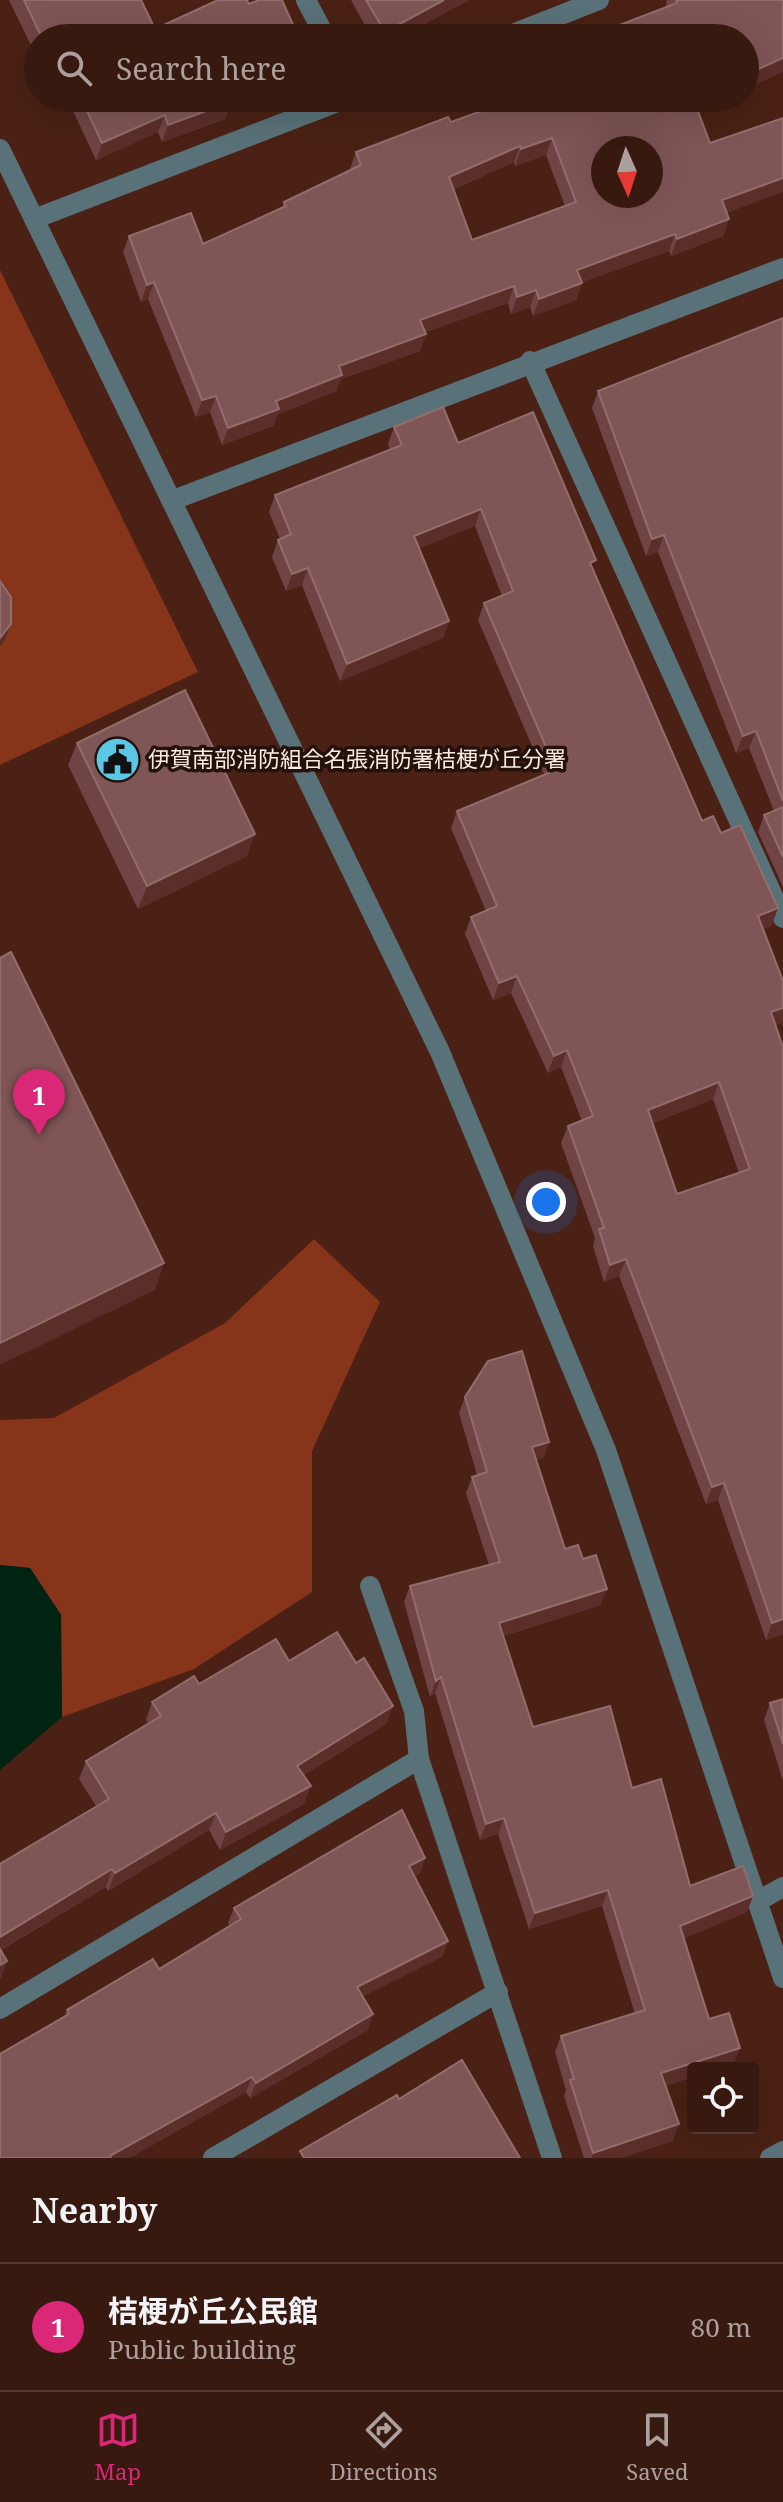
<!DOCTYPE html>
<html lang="en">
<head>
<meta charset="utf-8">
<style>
  body { margin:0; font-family:"Noto Serif","Noto Sans JP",serif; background:#43261d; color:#f1f3f6 }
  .controls { position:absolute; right:24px; bottom:24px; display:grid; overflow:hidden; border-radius:8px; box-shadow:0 8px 32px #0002 }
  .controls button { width:72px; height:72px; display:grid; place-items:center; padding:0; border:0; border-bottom:2px solid #52382f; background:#38190f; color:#f1f3f6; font:40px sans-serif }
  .compass { position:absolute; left:591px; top:136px; width:72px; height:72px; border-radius:50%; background:#38190f; box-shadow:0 8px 32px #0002; rotate:177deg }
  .you { position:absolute; left:546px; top:1202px; width:28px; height:28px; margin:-20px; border:6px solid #fff; border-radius:50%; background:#1a73e8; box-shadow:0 0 0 12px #1a73e833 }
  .badge { display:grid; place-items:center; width:52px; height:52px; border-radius:50%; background:#db2777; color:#fff; font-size:26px; font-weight:700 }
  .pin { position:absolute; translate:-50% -66px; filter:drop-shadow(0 2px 4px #0008) }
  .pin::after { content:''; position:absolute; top:42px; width:28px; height:24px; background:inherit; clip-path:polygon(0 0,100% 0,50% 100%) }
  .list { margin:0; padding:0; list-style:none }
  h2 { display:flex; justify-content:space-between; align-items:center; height:104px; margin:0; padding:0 32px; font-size:34px }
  h2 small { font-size:26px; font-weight:400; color:#aba09e }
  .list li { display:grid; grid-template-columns:52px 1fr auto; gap:24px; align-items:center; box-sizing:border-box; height:128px; padding:0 32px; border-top:2px solid #52382f }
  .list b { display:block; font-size:30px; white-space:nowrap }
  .list p { margin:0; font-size:26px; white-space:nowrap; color:#aba09e }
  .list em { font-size:26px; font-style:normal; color:#aba09e }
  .icon { flex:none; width:44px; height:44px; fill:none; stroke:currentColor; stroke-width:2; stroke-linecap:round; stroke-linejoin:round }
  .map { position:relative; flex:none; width:783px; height:2158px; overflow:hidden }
  .search { position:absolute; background:#38190f; box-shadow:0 8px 32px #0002; left:24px; right:24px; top:24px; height:88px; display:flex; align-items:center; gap:20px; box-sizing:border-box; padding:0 28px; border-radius:44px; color:#aba09e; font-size:30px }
  .sheet { height:232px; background:#38190f }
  nav { display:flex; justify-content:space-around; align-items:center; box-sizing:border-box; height:112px; border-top:2px solid #52382f; background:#38190f; font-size:22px; color:#aba09e }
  nav a { display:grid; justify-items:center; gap:4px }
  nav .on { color:#db2777 }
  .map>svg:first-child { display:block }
</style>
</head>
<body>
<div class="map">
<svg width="783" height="2158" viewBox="0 0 783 2158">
  <rect width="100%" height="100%" fill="#4a2114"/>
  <g fill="#86341a">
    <polygon points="0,270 198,672 0,765"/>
    <polygon points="314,1239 380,1302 312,1451 312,1592 194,1669 62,1717 61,1615 30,1568 0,1565 0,1420 54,1418 225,1323"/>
  </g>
  <polygon fill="#002312" points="0,1565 30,1568 61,1615 62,1717 0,1770"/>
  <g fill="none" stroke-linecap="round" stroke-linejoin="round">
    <g stroke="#597178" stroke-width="20">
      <polyline points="306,0 326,38"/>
      <polyline points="502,38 599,0"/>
      <polyline points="0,149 440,1052 606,1450 783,1978"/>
      <polyline points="34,219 348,98"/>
      <polyline points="530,361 783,918"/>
      <polyline points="173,500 783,268"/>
      <polyline points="370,1586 414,1711 419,1759"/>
      <polyline points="758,1901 783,1887"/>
      <polyline points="0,2009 419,1759 552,2158"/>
      <polyline points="213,2158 498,1992"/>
      <polyline points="770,2158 783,2151"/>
    </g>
  </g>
  <g fill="#704445" fill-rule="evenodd">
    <polygon points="9,0 141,0 155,29 249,4 299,38 38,38 38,60"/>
    <polygon points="351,0 469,0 398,38 372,38"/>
    <polygon points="667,0 783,0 667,7 666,4"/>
    <polygon points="67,98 255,98 228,111 225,119 162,142 158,132 96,160"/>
    <path d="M697,109L729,219L723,236L671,256L669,251L582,282L576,300L533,316L530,307L511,314L508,303L425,332L426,334L420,351L341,379L336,391L277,415L273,426L222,445L210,412L196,417L148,299L141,302L123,252L129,236L203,244L282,208L284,202L351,170L350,169L356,152L451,122ZM546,155L565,206L472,240L454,189L514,162L515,166Z"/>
    <polygon points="783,318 783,887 758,832 764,815 774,811 749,748 736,753 658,552 646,556 592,408 598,391"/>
    <path d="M394,427L458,443L593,569L702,821L721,833L772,925L763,929L775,1026L783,1047V1634L766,1640L718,1500L706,1504L619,1276L604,1282L593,1246L595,1238L561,1143L568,1126L582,1121L561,1067L548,1073L511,993L493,1000L465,934L471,917L486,911L451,828L457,811L544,774L478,620L484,603L502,596L475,526L419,548L449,621L443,638L340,681L302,585L286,591L272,557L278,540L280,539L269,512L275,495L390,450L388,444ZM713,1099L739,1173L677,1194L653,1123Z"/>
    <polygon points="77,743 247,856 138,909 68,765"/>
    <polygon points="465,1397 549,1442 543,1458 536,1460 565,1549 583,1559 601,1605 503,1636 533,1727 632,1788 690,1886 753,1896 747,1912 684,1938 709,2019 734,2064 721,2068 693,2068 693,2077 665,2086 673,2141 620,2158 584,2158 564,2096 566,2090 555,2052 561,2036 635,2014 602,1906 529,1929 498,1834 480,1840 435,1693 430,1697 404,1602 410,1586 489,1565 466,1493 472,1477 477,1475 459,1413"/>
    <polygon points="289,1661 356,1663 393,1706 386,1724 304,1775 304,1804 220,1850 209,1830 108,1891 106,1887 1,1950 0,1979 0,1864 96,1806 79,1779 86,1761 148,1723 146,1720 152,1702 199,1684"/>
    <polygon points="783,1699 783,1781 764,1720 770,1703"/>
    <polygon points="425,1858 420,1873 414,1876 443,1956 363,1996 368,2030 250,2098 246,2092 129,2158 0,2158 67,2010 159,1969 230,1926 228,1923 234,1908"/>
  </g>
  <g fill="#5b2e2a">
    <polygon points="444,0 469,0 398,38 382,38 385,32"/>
    <polygon points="783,58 783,72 745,89 745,75"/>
    <polygon points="228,98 255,98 228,111 225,119 162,142 168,125"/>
    <polygon points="692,98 723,98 686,114"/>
    <polygon points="165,115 158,132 96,160 102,143"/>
    <polygon points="552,138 546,155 515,166 521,149"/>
    <polygon points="520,146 514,162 443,193 449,177"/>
    <polygon points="783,178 783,192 716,217 722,200"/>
    <polygon points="729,219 723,236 671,256 677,239"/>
    <polygon points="675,234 669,251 571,286 577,270"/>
    <polygon points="154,282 148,299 141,302 147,285"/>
    <polygon points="582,283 576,300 533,316 539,299"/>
    <polygon points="514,286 508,303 414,336 420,320"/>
    <polygon points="536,290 530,307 511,314 517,297"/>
    <polygon points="426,334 420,351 341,379 336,391 277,415 273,426 222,445 228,428 339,366"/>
    <polygon points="216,396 210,412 196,417 202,400"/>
    <polygon points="481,509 475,526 408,553 414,536"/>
    <polygon points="664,535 658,552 646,556 652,539"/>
    <polygon points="308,568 302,585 286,591 292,574"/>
    <polygon points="449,621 443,638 340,681 347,664"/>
    <polygon points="11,624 5,640 0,647 0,638"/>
    <polygon points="756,731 749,748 736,753 743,736"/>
    <polygon points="255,834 247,856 138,909 147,886"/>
    <polygon points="778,908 772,925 752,933 758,916"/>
    <polygon points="517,976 511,993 493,1000 499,983"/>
    <polygon points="783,1008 783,1023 764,1029 771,1012"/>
    <polygon points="567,1050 561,1067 548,1073 554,1056"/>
    <polygon points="719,1082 713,1099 642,1127 648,1110"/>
    <polygon points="626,1259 619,1276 604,1282 610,1265"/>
    <polygon points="164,1263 155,1290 0,1365 0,1343"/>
    <polygon points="549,1442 543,1458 526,1463 532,1447"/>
    <polygon points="724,1483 718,1500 706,1504 712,1487"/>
    <polygon points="607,1589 601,1605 493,1639 499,1623"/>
    <polygon points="783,1619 783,1634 766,1640 772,1623"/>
    <polygon points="441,1677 435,1693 430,1697 436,1681"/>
    <polygon points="393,1706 386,1724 291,1783 297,1766"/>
    <polygon points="311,1786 304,1804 220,1850 226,1832"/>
    <polygon points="216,1813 209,1830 108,1891 115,1873"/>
    <polygon points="504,1818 498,1834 480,1840 486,1824"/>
    <polygon points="425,1858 420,1873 403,1881 409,1866"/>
    <polygon points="112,1869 106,1887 0,1950 0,1937"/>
    <polygon points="608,1890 602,1906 529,1929 535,1913"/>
    <polygon points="753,1896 747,1912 674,1942 680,1926"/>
    <polygon points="448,1941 443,1956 352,2002 357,1987"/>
    <polygon points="7,1961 1,1979 0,1979 0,1965"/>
    <polygon points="373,2014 368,2030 250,2098 256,2083"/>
    <polygon points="740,2048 734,2064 721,2068 693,2068 693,2077 655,2089 661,2073"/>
    <polygon points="252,2077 246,2092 129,2158 110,2158 110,2156"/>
    <polygon points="679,2124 673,2141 620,2158 591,2158 593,2153"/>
  </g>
  <g fill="#7f5556" stroke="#936d6d" stroke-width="2" fill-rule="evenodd">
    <polygon points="24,0 141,0 155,29 218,0 247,0 249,4 259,0 282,0 299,38 42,38"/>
    <polygon points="366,0 444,0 385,32"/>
    <polygon points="676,0 783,0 783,58 745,75 745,38 586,38 677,3"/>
    <polygon points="81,98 229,98 231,102 168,125 165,115 102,143"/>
    <path d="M518,98H693L710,143L783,118V178L722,200L729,219L677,239L675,234L577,270L582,283L539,299L536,290L517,297L514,286L420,320L426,334L339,366L342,375L276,401L279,409L228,428L216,396L202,400L154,282L147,285L129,236L191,213L203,244L286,206L284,202L361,165L356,152L448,117L451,122ZM552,138L576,202L472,240L449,177L520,146L521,149ZM603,148H651V196H603Z"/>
    <polygon points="783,318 783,801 756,731 743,736 664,535 652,539 598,391"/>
    <path d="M443,407L458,443L533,412L596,560L590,563L702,821L713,816L721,833L740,825L778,908L758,916L783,981V1008L771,1012L783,1047V1619L772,1623L724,1483L712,1487L626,1259L610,1265L599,1229L604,1228L568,1126L593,1116L567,1050L554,1056L517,976L499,983L471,917L497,906L457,811L556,770L484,603L513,591L481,509L414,536L449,621L347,664L308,568L292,574L278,540L291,534L275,495L402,445L394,427ZM719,1082L750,1169L677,1194L648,1110Z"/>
    <polygon points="0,581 11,597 11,624 0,638"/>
    <polygon points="185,690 255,834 147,886 77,743"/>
    <polygon points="783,807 783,857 764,815"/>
    <polygon points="11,952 164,1263 0,1343 0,958"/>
    <polygon points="522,1351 549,1442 532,1447 565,1549 578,1545 583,1559 596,1555 607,1589 499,1623 533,1727 610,1706 632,1788 661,1779 690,1886 743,1866 753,1896 680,1926 709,2019 729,2013 740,2048 661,2073 679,2124 593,2153 570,2080 574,2079 561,2036 645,2010 608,1890 535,1913 504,1818 486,1824 441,1677 436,1681 410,1586 500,1562 472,1477 487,1472 465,1397 488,1361"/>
    <polygon points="337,1632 356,1663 364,1658 393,1706 297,1766 311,1786 226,1832 216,1813 115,1873 112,1869 0,1937 0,1864 109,1799 86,1761 161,1716 152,1702 194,1676 199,1684 276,1639 289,1661"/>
    <polygon points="783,1699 783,1744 770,1703"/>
    <polygon points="402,1810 425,1858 409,1866 448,1941 357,1987 373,2014 256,2083 252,2077 110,2156 111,2158 0,2158 0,2054 69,2014 67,2010 153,1959 159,1969 241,1919 234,1908"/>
    <polygon points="0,1949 7,1961 0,1965"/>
    <polygon points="462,2060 520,2158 304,2158 300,2151 397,2095 399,2099"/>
  </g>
  <defs>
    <symbol id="civic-disc" viewBox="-11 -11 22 22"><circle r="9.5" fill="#5ac8e5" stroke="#24110b"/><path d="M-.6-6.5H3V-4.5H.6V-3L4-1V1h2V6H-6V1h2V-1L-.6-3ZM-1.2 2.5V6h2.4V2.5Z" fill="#111"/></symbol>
  </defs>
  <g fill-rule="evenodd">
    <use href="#civic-disc" x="92" y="734" width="51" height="51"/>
  </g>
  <g text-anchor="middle" stroke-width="7" stroke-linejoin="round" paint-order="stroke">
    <g font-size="22" fill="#fbeae5" stroke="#24110b" text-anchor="start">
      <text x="148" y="767">伊賀南部消防組合名張消防署桔梗が丘分署</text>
    </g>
  </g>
</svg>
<div class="controls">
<button><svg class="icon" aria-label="locate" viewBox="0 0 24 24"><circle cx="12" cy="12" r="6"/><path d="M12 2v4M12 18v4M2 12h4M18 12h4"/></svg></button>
</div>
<svg class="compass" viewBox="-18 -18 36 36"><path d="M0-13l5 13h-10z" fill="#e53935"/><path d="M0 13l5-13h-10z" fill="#aba09e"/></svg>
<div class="you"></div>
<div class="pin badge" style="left:39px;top:1135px">1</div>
<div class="search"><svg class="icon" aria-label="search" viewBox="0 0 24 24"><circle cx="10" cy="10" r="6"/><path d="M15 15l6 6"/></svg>Search here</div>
</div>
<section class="sheet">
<h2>Nearby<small></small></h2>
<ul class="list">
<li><span class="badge">1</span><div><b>桔梗が丘公民館</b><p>Public building</p></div><em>80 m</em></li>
</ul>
</section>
<nav>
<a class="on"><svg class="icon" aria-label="map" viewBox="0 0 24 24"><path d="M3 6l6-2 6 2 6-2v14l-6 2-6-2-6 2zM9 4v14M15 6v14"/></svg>Map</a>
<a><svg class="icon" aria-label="directions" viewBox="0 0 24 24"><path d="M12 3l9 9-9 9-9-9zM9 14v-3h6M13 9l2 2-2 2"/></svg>Directions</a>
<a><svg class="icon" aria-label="saved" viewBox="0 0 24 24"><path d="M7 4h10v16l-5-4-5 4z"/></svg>Saved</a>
</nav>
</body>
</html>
